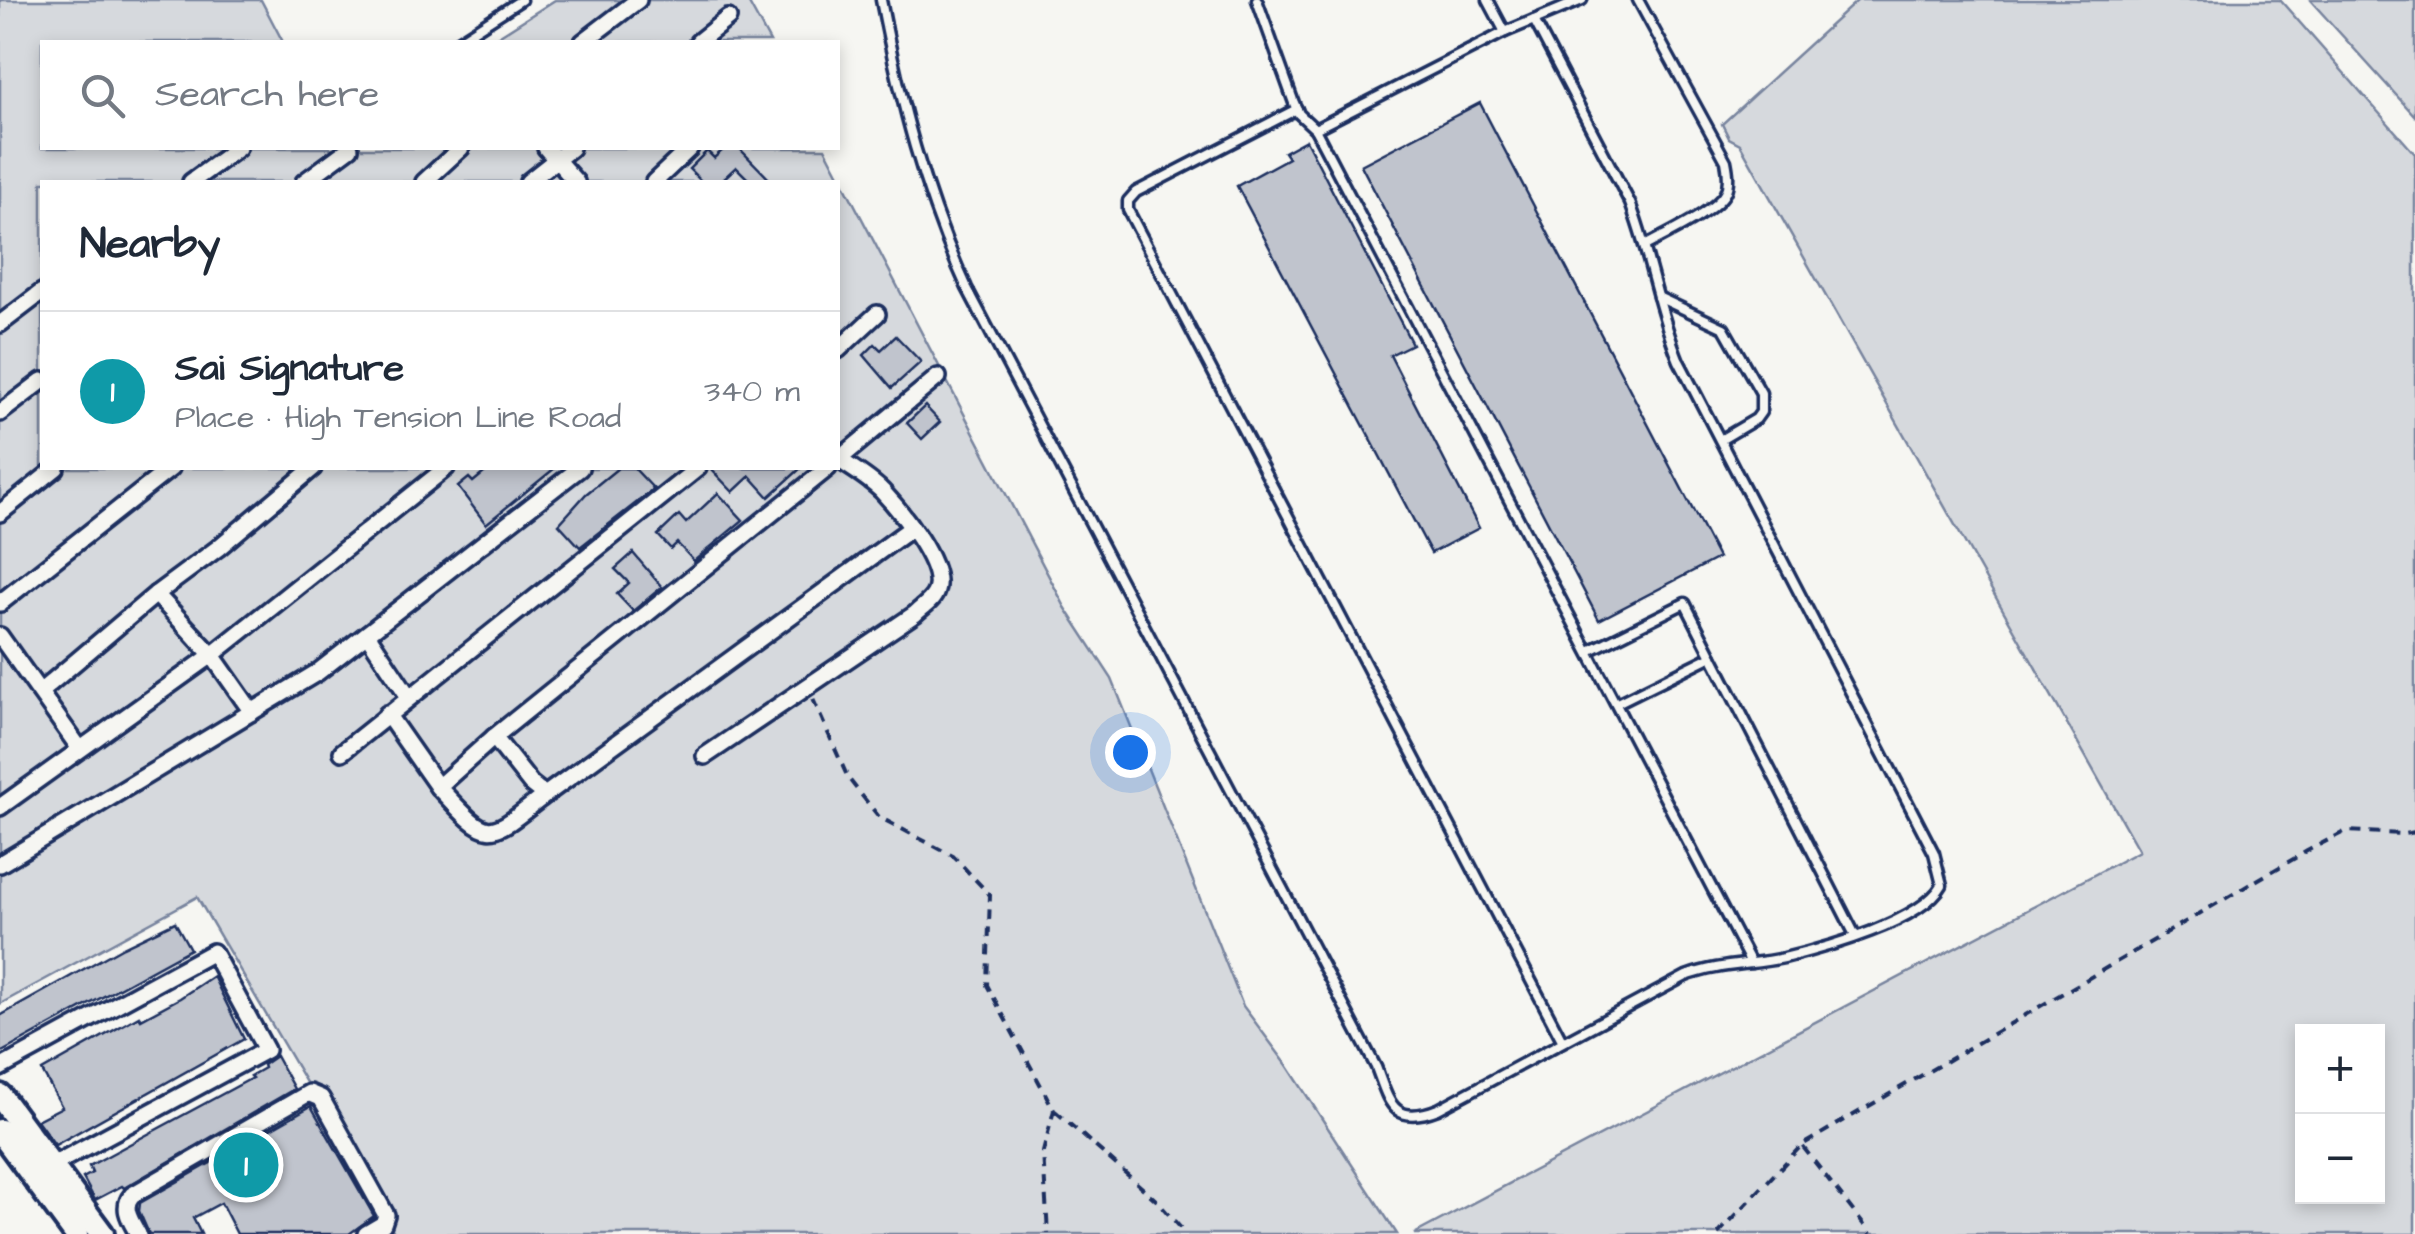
<!DOCTYPE html>
<html lang="en">
<head>
<meta charset="utf-8">
<style>
  body { margin:0; font-family:"Architects Daughter",sans-serif; background:#f6f6f7; color:#1f2937 }
  .controls { position:absolute; right:30px; bottom:30px; display:grid; overflow:hidden; border-radius:0px; box-shadow:0 5px 15px #0003 }
  .controls button { width:90px; height:90px; display:grid; place-items:center; padding:0; border:0; border-bottom:2px solid #e0e1e3; background:#fff; color:#1f2937; font:50px sans-serif }
  .you { position:absolute; left:1130px; top:752px; width:35px; height:35px; margin:-25px; border:8px solid #fff; border-radius:50%; background:#1a73e8; box-shadow:0 0 0 15px #1a73e833 }
  .badge { display:grid; place-items:center; width:65px; height:65px; border-radius:50%; background:#0f766e; color:#fff; font-size:32px; font-weight:700 }
  .pin { position:absolute; translate:-50% -50%; border:5px solid #fff; box-shadow:0 2px 10px #0006 }
  .list { margin:0; padding:0; list-style:none }
  h2 { display:flex; justify-content:space-between; align-items:center; height:130px; margin:0; padding:0 40px; font-size:42px }
  h2 small { font-size:32px; font-weight:400; color:#747a83 }
  .list li { display:grid; grid-template-columns:65px 1fr auto; gap:30px; align-items:center; box-sizing:border-box; height:160px; padding:0 40px; border-top:2px solid #e0e1e3 }
  .list b { display:block; font-size:38px; white-space:nowrap }
  .list p { margin:0; font-size:32px; white-space:nowrap; color:#747a83 }
  .list em { font-size:32px; font-style:normal; color:#747a83 }
  .icon { flex:none; width:55px; height:55px; fill:none; stroke:currentColor; stroke-width:2; stroke-linecap:round; stroke-linejoin:round }
  .map { position:relative; flex:none; width:2415px; height:1234px; overflow:hidden }
  .search { position:absolute; background:#fff; box-shadow:0 5px 15px #0003; left:40px; top:40px; width:800px; height:110px; display:flex; align-items:center; gap:25px; box-sizing:border-box; padding:0 35px; border-radius:0px; color:#747a83; font-size:38px }
  .panel { position:absolute; background:#fff; box-shadow:0 5px 15px #0003; left:40px; top:180px; width:800px; height:290px; border-radius:0px }
  .map>svg:first-child { display:block }
</style>
</head>
<body>
<div class="map">
<svg width="2415" height="1234" viewBox="0 0 2415 1234">
  <rect width="100%" height="100%" fill="#f6f6f2"/>
  <filter id="ink" filterUnits="userSpaceOnUse"><feTurbulence type="fractalNoise" baseFrequency=".01" numOctaves="2"/><feDisplacementMap in="SourceGraphic" scale="20" xChannelSelector="R" yChannelSelector="G"/><feConvolveMatrix kernelMatrix="1 2 1 2 8 2 1 2 1" color-interpolation-filters="sRGB"/></filter>
  <g filter="url(#ink)">
    <g fill="#d6d9dd" stroke="#78849e" stroke-width="2.5" fill-rule="evenodd">
      <path d="M0,0H261L283,42H42V148H825L1065,607L1112,679L1243,1006L1287,1065L1397,1234H395L197,897L0,1004ZM42,182H838V468H42Z"/>
      <polygon points="555,0 747,0 770,42 489,42"/>
      <path d="M1858,0H2280L2415,154V1234H1414L2139,851L1740,144L1729,138L1722,124ZM2302,1032H2378V1196H2302Z"/>
      <polygon points="2310,0 2415,0 2415,116"/>
    </g>
    <g fill="#c0c4cd" stroke="#1b2f5e" stroke-width="2.5">
      <polygon points="1480,103 1718,558 1599,620 1361,165"/>
      <polygon points="1306,140 1412,344 1390,355 1479,528 1431,553 1237,186 1288,158 1284,152"/>
      <polygon points="725,148 739,148 772,182 751,182 736,167 720,182 702,182 689,169 707,151 714,158"/>
      <polygon points="896,336 921,362 892,388 864,355 875,344 881,350"/>
      <polygon points="925,406 940,422 922,439 907,423"/>
      <polygon points="490,468 555,468 486,524 458,487 469,478 473,482"/>
      <polygon points="618,468 634,468 654,489 580,547 559,524 586,494"/>
      <polygon points="710,468 801,468 769,497 750,476 733,492"/>
      <polygon points="718,493 743,520 694,561 677,543 671,549 658,535 679,515 686,523"/>
      <polygon points="633,553 662,587 633,611 617,594 629,583 615,569"/>
      <polygon points="175,922 190,949 0,1053 0,1016 123,947"/>
      <polygon points="213,976 244,1039 55,1145 37,1120 62,1107 42,1071 139,1016 141,1019 180,998"/>
      <polygon points="276,1056 294,1089 124,1188 122,1186 95,1200 83,1178 92,1173 89,1166 252,1078 250,1076 264,1068 263,1065"/>
      <polygon points="311,1106 374,1216 349,1234 237,1234 221,1203 193,1218 201,1234 149,1234 139,1211 140,1203"/>
    </g>
    <g fill="none" stroke-linecap="round" stroke-linejoin="round">
      <defs>
        <g id="lane">
          <path d="M881,0C900,100 924,195 967,288L1376,1067C1389,1101 1392,1127 1438,1109L1686,976C1718,964 1751,965 1784,958C1825,948 1921,922 1942,885L1934,853L1679,361C1658,310 1650,255 1630,203L1534,20L1505,32L1488,0"/>
          <polyline points="1257,0 1294,103 1299,114 1315,129 1751,963"/>
          <path d="M1638,0L1726,161C1728,171 1730,183 1725,193C1715,212 1664,235 1645,246"/>
          <polyline points="1534,20 1582,0"/>
          <polyline points="456,42 521,0"/>
          <polyline points="1297,109 1136,192 1128,201 1128,210 1562,1040"/>
          <polyline points="1315,129 1505,32"/>
          <polyline points="1658,297 1724,328 1761,393 1761,412 1756,419 1722,439"/>
          <polyline points="1589,651 1685,603 1712,656"/>
          <polyline points="1617,703 1712,656 1855,935"/>
        </g>
        <g id="street">
          <polyline points="583,42 638,0"/>
          <polyline points="698,42 728,18"/>
          <polyline points="546,148 576,182"/>
          <polyline points="191,182 238,148"/>
          <polyline points="304,182 350,148"/>
          <polyline points="424,182 461,148"/>
          <polyline points="528,182 571,148"/>
          <polyline points="654,182 690,148"/>
          <polyline points="0,324 42,292"/>
          <polyline points="838,350 877,314"/>
          <polyline points="0,413 42,381"/>
          <polyline points="838,460 938,377"/>
          <polyline points="0,513 56,468"/>
          <polyline points="0,603 171,468"/>
          <polyline points="367,634 409,697"/>
          <polyline points="0,636 80,749"/>
          <polyline points="40,692 156,594"/>
          <polyline points="252,712 212,655 156,594 218,548 313,468"/>
          <polyline points="387,714 438,787 494,737 828,468"/>
          <polyline points="494,737 531,784 545,795 910,529"/>
          <polyline points="342,752 698,468"/>
          <path d="M705,756L915,614C922,607 933,601 936,591C945,565 900,510 882,491C869,478 853,469 838,459"/>
          <path d="M438,787C491,843 485,842 545,795"/>
          <polyline points="0,807 212,655 446,468"/>
          <polyline points="0,864 318,672 580,468"/>
          <polyline points="0,1068 213,952 266,1050 47,1168"/>
          <path d="M138,1234C131,1221 121,1208 132,1195L309,1093L321,1098L386,1215L383,1224L366,1234"/>
        </g>
        <g id="secondary">
          <polyline points="0,1096 102,1234"/>
          <polyline points="0,1131 76,1234"/>
        </g>
      </defs>
      <use href="#lane" stroke="#1b2f5e" stroke-width="15"/>
      <use href="#street" stroke="#1b2f5e" stroke-width="22"/>
      <use href="#secondary" stroke="#1b2f5e" stroke-width="30"/>
      <g stroke="#1b2f5e" stroke-width="4" stroke-dasharray="10 8" stroke-linecap="butt">
        <polyline points="813,699 848,778 879,817 953,856 990,895 987,985 1054,1110 1043,1152 1048,1234"/>
        <polyline points="1055,1111 1156,1200 1186,1234"/>
        <polyline points="1803,1147 1871,1234"/>
        <polyline points="1718,1234 1802,1145 2307,851 2346,831 2404,834 2415,832"/>
      </g>
      <use href="#lane" stroke="#f6f6f2" stroke-width="8"/>
      <use href="#street" stroke="#f6f6f2" stroke-width="15"/>
      <use href="#secondary" stroke="#f6f6f2" stroke-width="22"/>
    </g>
  </g>
</svg>
<div class="controls">
<button>+</button>
<button>−</button>
</div>
<div class="you"></div>
<div class="pin badge" style="left:246px;top:1165px;background:#0f9aa8">1</div>
<div class="search"><svg class="icon" aria-label="search" viewBox="0 0 24 24"><circle cx="10" cy="10" r="6"/><path d="M15 15l6 6"/></svg>Search here</div>
<section class="panel">
<h2>Nearby<small></small></h2>
<ul class="list">
<li><span class="badge" style="background:#0f9aa8">1</span><div><b>Sai Signature</b><p>Place · High Tension Line Road</p></div><em>340 m</em></li>
</ul>
</section>
</div>
</body>
</html>
